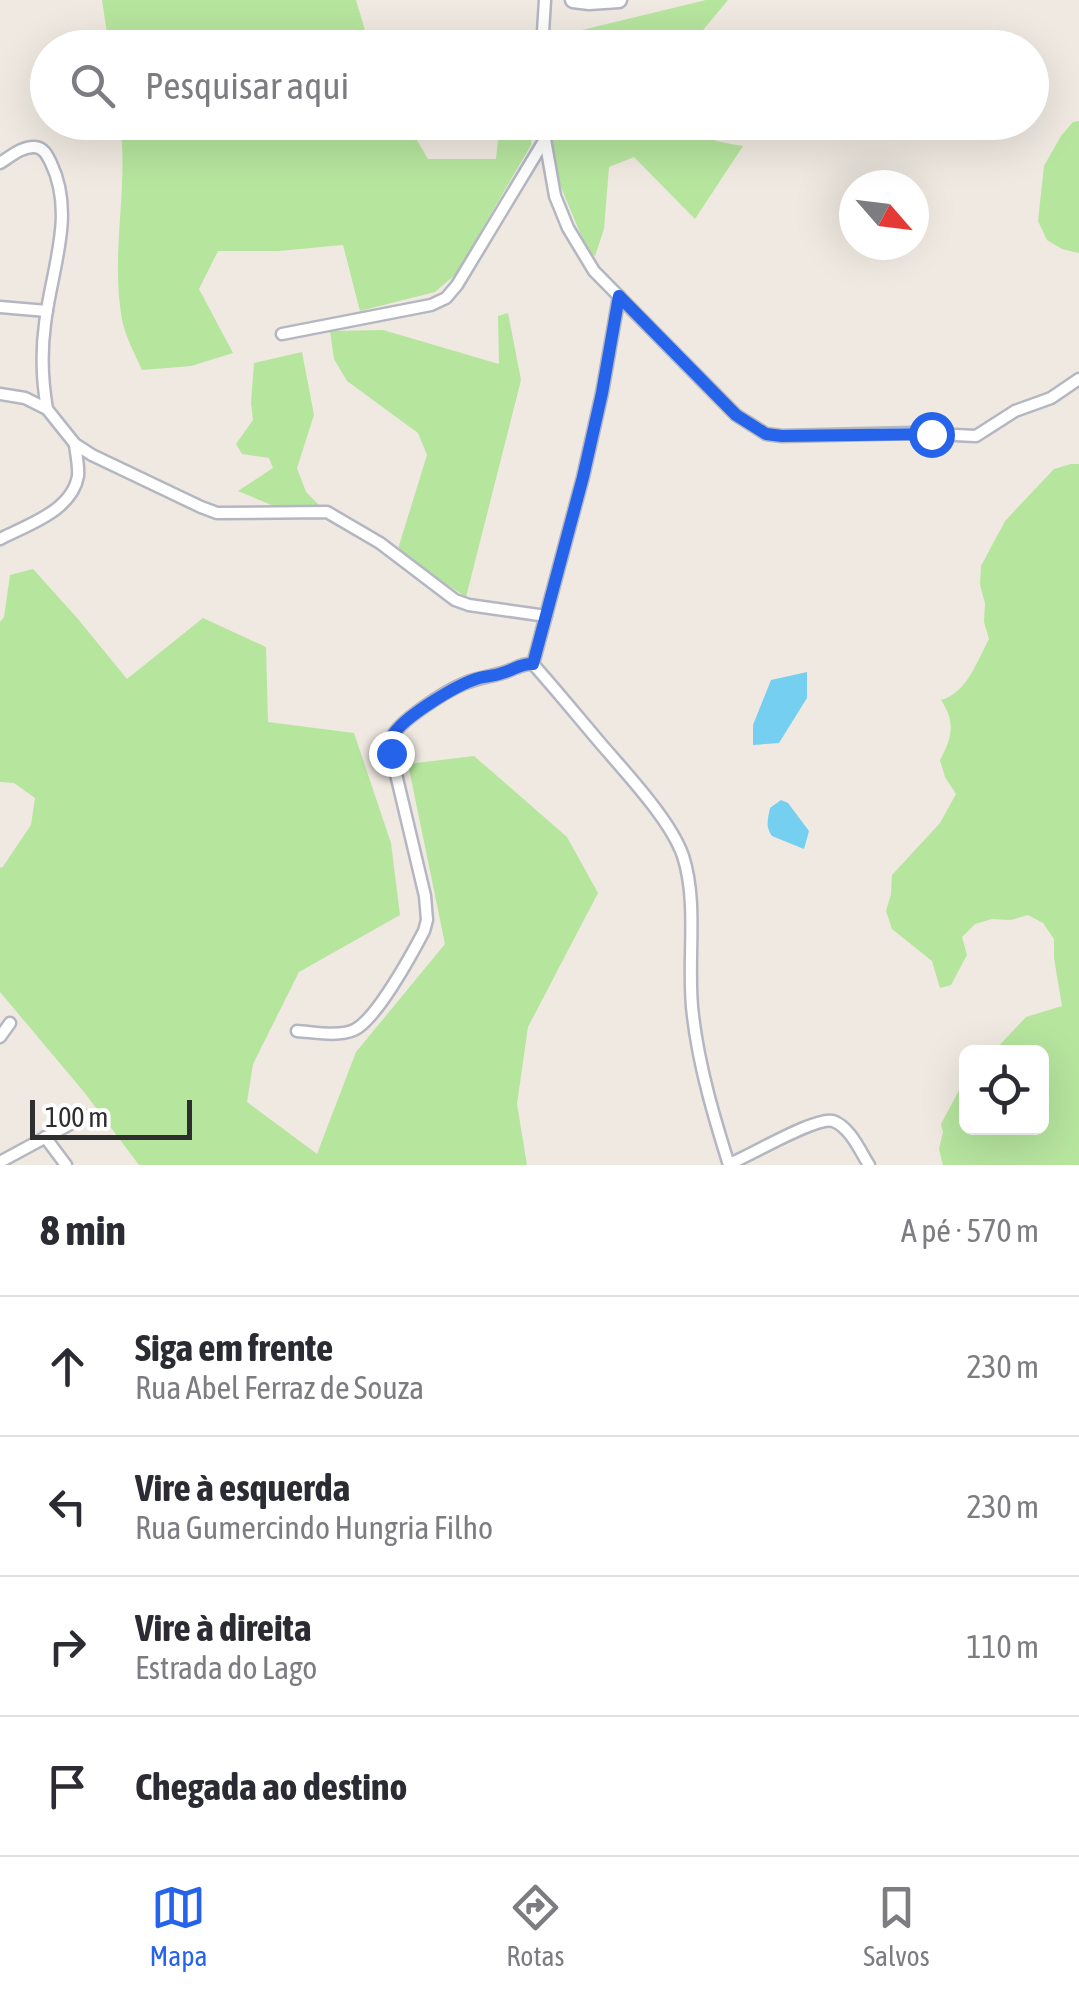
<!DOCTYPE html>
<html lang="pt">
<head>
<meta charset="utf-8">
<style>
  body { margin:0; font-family:"Asap Condensed",sans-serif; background:#f7f7f7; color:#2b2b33 }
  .controls { position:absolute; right:30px; bottom:30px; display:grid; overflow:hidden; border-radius:15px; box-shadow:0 10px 40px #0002 }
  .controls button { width:90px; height:90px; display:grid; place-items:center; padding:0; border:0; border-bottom:2px solid #e1e1e2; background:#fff; color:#2b2b33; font:50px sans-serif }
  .compass { position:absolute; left:839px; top:170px; width:90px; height:90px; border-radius:50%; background:#fff; box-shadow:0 10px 40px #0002; rotate:118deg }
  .scale { position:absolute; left:30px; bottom:25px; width:162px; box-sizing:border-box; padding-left:10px; border:5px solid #2e2e2e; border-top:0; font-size:28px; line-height:35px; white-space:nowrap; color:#2e2e2e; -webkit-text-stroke:8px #fff; paint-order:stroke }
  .stop { position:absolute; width:30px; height:30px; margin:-22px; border:8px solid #2563eb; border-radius:50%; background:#fff }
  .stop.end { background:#2563eb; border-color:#fff; box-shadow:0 2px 10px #0008 }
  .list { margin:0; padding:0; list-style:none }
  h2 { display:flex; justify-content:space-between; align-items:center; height:130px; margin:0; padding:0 40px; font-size:42px }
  h2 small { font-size:32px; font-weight:400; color:#7c7c81 }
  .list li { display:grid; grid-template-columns:65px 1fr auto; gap:30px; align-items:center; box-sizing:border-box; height:140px; padding:0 40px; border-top:2px solid #e1e1e2 }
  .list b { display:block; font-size:38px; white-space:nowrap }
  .list p { margin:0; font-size:32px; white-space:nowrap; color:#7c7c81 }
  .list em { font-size:32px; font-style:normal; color:#7c7c81 }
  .icon { flex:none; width:55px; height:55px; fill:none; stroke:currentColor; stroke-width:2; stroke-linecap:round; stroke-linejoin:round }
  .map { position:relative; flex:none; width:1079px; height:1165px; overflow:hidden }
  .search { position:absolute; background:#fff; box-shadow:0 10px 40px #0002; left:30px; right:30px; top:30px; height:110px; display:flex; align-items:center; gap:25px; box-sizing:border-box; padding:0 35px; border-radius:55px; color:#7c7c81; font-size:38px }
  .sheet { height:690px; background:#fff }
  nav { display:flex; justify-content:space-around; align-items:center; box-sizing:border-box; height:140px; border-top:2px solid #e1e1e2; background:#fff; font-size:28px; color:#7c7c81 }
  nav a { display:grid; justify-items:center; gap:5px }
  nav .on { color:#2563eb }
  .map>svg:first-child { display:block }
</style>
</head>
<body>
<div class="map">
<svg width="1079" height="1165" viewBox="0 0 1079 1165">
  <rect width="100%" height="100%" fill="#efe9e1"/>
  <g fill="#b6e59e">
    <polygon points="102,0 356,0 370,47 109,47"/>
    <polygon points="706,0 728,0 689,47 595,47 582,30"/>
    <polygon points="1079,121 1079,253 1062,249 1047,240 1038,221 1044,166 1061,136 1073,122"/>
    <path d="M120,123H407L428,159H496L500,123H531V145L456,274L435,292L360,311L343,245L278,251H218L199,289L233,353L191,366L142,370C135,354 125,336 122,319C110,253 129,188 120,123Z"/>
    <path d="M548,123H678C699,138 718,142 743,146L695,219L634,157L609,167L604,229L595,256L588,252L556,175Z"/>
    <polygon points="508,313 521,380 466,597 397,552 427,455 418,433 347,381 334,359 330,331 383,330 499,364 498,316"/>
    <polygon points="302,352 314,415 297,468 306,492 324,510 276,507 238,491 273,468 269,458 242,454 236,444 253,420 251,403 254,363"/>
    <path d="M1071,464H1079V1165H943L939,1149L943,1132L941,1124L964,1081L966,1073V1128H1042V1052H993L1026,1017L1062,1006L1054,958V939L1043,923L1028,915L1011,920L992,919L975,924L962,937L967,955L951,985L940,988L932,961L892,929L886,911L891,894L892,875L940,823L956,794L945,777L940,760C952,738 956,722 941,700C967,693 977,661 989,639L984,622L985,603L980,585L981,566L1005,521L1054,469Z"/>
    <polygon points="33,569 78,619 127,679 203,618 266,647 268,722 354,733 391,843 400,915 299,972 253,1064 247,1102 317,1154 356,1052 445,944 408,764 474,756 567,837 598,893 528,1027 517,1104 527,1165 139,1165 84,1092 0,992 0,867 2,868 31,825 35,798 14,783 0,782 0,622 4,617 10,575"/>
  </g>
  <g fill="#75cff0">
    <polygon points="807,672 807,698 779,743 753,745 753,725 771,680"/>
    <path d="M781,800L788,803L809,831L804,849L772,836C765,826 768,819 770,808Z"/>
  </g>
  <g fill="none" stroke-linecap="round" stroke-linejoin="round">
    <defs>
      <g id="street">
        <polyline points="542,48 545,0"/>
        <polyline points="542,122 555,196 568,228 594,271 736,415 766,434 782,436 913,433 976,436 1015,411 1051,398 1079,379"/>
        <path d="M0,163C10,157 22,146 35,147C44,148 47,155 51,163C76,215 51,270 45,324C41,353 42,380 47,409"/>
        <polyline points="0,307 47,311"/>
        <polyline points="282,334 431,305 446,298 457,285 544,141"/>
        <polyline points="0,394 25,398 47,409 75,444 92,455 201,507 217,513 327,512 380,543 455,600 469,605 546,616"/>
        <path d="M0,539C27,525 72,511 78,476C79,466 76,454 75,444"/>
        <path d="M533,664C557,691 579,718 602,745C627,774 671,821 683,856C699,905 686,966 693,1016C699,1067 714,1117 729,1165"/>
        <polyline points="533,664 583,477 602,393 619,296"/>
        <path d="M297,1031C314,1032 338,1037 354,1030C376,1020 412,954 424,931L427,920L425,896L391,753C390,745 389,744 392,737C399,721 446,691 463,684C476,678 489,677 502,673C514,670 521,663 533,664"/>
        <polyline points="0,1037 10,1023"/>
        <polyline points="45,1137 66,1165"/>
        <polyline points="0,1162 85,1116"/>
        <path d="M729,1164C750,1156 816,1116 833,1121C850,1127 860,1151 869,1165"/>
      </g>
      <polyline id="secondary" points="573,0 589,2 619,0"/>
    </defs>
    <use href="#street" stroke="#b4b7c1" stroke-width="15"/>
    <use href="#secondary" stroke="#b4b7c1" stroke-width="19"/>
    <use href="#street" stroke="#fff" stroke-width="10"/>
    <use href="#secondary" stroke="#fff" stroke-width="14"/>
  </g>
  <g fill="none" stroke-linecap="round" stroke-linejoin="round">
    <path stroke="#2563eb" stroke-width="12" d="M391,753C390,745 389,744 392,737C401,718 458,684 479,678C486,676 495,676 502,673C514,670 521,663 533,664L583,477L602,393L619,296L736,415L766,434L782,436L931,434"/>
  </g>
</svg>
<div class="controls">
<button><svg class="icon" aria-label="locate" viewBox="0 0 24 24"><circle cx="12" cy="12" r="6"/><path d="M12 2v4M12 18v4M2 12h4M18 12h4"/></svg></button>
</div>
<svg class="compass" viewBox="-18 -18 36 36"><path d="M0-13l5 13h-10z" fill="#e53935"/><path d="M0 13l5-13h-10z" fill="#7c7c81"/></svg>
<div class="scale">100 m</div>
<div class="stop" style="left:931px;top:434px"></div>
<div class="stop end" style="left:391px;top:753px"></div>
<div class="search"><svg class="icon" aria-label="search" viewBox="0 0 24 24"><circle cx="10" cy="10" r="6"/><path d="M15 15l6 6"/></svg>Pesquisar aqui</div>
</div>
<section class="sheet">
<h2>8 min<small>A pé · 570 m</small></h2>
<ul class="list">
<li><svg class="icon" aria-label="ahead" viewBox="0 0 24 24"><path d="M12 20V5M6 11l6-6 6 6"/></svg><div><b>Siga em frente</b><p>Rua Abel Ferraz de Souza</p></div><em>230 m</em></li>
<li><svg class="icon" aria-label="left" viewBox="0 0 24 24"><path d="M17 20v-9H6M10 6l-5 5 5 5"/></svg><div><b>Vire à esquerda</b><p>Rua Gumercindo Hungria Filho</p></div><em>230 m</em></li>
<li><svg class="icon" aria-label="right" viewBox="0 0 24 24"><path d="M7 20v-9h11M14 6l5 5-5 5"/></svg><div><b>Vire à direita</b><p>Estrada do Lago</p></div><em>110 m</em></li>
<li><svg class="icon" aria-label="arrive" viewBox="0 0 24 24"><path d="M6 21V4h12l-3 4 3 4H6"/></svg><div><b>Chegada ao destino</b></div></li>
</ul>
</section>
<nav>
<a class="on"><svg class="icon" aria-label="map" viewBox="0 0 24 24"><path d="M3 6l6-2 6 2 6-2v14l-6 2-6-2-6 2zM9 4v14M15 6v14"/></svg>Mapa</a>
<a><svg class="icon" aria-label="directions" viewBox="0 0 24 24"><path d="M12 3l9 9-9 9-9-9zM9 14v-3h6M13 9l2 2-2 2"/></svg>Rotas</a>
<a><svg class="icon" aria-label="saved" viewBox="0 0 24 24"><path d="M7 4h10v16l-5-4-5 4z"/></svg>Salvos</a>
</nav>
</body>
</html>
